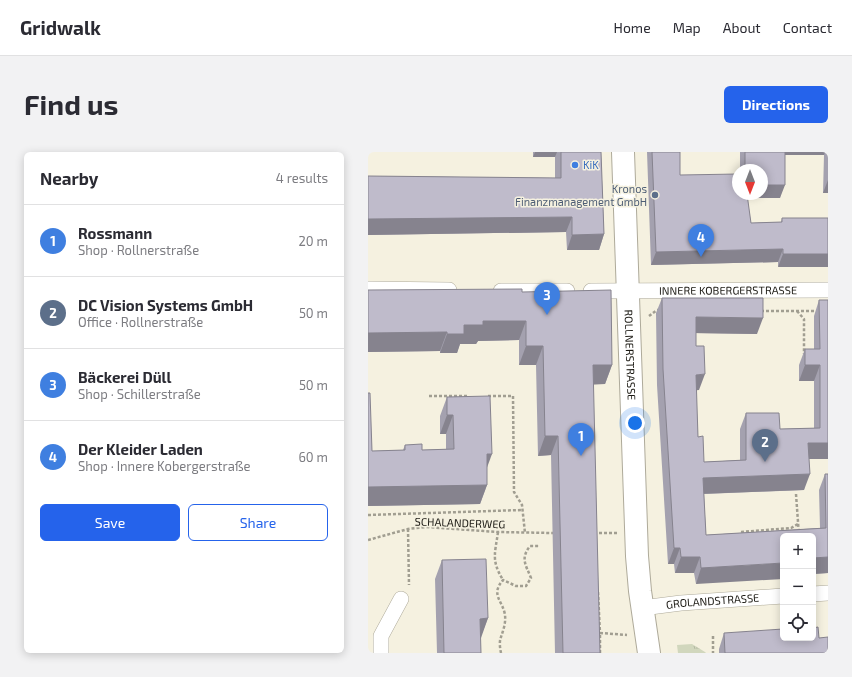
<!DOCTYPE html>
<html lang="en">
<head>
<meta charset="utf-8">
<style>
  body { margin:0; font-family:"Exo 2",sans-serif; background:#f2f2f3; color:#2b2b33 }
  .controls { position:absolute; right:12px; bottom:12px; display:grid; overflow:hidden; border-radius:6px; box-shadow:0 2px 10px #0003 }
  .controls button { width:36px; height:36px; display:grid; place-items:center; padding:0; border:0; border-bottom:1px solid #e1e1e2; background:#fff; color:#2b2b33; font:20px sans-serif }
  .compass { position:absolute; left:364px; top:12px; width:36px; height:36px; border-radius:50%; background:#fff; box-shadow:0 2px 10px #0003; rotate:180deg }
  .you { position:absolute; left:267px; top:271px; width:14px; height:14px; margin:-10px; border:3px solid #fff; border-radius:50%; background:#1a73e8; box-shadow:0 0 0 6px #1a73e833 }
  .badge { display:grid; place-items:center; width:26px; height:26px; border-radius:50%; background:#2563eb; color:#fff; font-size:13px; font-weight:700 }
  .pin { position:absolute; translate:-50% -33px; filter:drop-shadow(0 1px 2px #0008) }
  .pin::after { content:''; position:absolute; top:21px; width:14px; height:12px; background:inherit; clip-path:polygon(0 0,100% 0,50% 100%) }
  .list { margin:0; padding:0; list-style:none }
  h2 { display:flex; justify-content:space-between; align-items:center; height:52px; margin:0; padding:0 16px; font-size:17px }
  h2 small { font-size:13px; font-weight:400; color:#7c7c81 }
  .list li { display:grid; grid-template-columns:26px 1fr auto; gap:12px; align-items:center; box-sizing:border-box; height:72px; padding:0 16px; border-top:1px solid #e1e1e2 }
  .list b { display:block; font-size:15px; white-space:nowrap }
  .list p { margin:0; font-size:13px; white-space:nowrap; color:#7c7c81 }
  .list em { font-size:13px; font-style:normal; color:#7c7c81 }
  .actions { display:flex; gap:8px; padding:12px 16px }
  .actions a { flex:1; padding:9px 0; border:1px solid #2563eb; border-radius:6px; text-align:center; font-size:14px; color:#2563eb }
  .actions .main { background:#2563eb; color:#fff }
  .icon { flex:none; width:22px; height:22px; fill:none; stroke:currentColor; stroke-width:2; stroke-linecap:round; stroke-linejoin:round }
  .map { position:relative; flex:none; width:460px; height:501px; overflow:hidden; border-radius:6px }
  header { display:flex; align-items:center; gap:24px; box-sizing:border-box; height:56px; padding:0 20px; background:#fff; border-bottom:1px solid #e1e1e2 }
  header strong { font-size:19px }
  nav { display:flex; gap:22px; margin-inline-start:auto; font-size:14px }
  .intro { display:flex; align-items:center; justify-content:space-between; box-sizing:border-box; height:96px; padding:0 24px }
  h1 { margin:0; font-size:28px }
  .button { padding:10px 18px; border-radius:6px; background:#2563eb; color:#fff; font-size:14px; font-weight:700 }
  main { display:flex; gap:24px; padding:0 24px }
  aside { flex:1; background:#fff; border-radius:6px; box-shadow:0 2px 10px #0003 }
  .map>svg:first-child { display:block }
</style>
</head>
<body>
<header>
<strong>Gridwalk</strong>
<nav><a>Home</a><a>Map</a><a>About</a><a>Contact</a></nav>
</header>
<div class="intro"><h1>Find us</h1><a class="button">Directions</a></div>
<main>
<aside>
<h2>Nearby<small>4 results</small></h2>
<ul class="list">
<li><span class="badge" style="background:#3f7fe0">1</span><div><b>Rossmann</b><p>Shop · Rollnerstraße</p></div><em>20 m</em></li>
<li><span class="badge" style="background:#5c6f8a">2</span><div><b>DC Vision Systems GmbH</b><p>Office · Rollnerstraße</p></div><em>50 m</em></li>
<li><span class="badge" style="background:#3f7fe0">3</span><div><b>Bäckerei Düll</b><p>Shop · Schillerstraße</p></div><em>50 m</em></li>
<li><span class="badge" style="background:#3f7fe0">4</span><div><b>Der Kleider Laden</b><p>Shop · Innere Kobergerstraße</p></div><em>60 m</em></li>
</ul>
<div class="actions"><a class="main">Save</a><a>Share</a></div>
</aside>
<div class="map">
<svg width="460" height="501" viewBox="0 0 460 501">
  <defs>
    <pattern id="grass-tufts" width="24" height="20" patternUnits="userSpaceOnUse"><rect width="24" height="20" fill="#d1d7bd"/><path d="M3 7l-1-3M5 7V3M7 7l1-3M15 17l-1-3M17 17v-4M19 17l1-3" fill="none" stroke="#b3b8a2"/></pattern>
  </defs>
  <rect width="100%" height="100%" fill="#f5f1e0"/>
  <polygon fill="url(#grass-tufts)" points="324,492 337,500 338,501 310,501 309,493"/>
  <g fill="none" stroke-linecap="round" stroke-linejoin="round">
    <defs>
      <g id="street">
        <polyline points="0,137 81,138"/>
        <polyline points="133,139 199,139"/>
        <path id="s1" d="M223,139L460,138"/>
        <polyline points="445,442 460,441"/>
        <path id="s2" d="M274,456L313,451L415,444"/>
        <polyline points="13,501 13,484 33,447"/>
      </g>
      <g id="secondary">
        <path id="s3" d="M255,0L269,404L272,439L281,501"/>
      </g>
    </defs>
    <use href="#street" stroke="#aeaa9a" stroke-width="16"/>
    <use href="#secondary" stroke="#aeaa9a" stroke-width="24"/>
    <g stroke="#a19e91" stroke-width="2.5" stroke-dasharray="3 2" stroke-linecap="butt">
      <polyline points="393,159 450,159"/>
      <polyline points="429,159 436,167 436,202"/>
      <polyline points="281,164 289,158 292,158"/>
      <polyline points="61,244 99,244"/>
      <polyline points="120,244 145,244 146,340 154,353 157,381"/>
      <polyline points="428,342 431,384"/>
      <polyline points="0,363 154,358"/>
      <polyline points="40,377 41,433"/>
      <path d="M130,380C127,402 123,408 135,428"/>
      <polyline points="373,380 423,376 430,372"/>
      <polyline points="226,381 249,381"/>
      <polyline points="0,388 40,377 58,375 130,380 185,381"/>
      <polyline points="230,440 232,481"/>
      <polyline points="345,484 345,501"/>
      <path d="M133,501C132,496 131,490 133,485C135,479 138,471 137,463C135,449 122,443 135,428L148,434H158L163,426C158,413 152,407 162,394H171"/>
      <polyline points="232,501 232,481 259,483"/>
    </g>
    <use href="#street" stroke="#fff" stroke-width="15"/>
    <use href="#secondary" stroke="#fff" stroke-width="22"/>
  </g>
  <g fill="#a4a1af">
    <polygon points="165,0 233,0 236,82 231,98 199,98 198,80 0,83 0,24 187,26 187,5 165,5"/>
    <polygon points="279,0 312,0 312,23 370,42 394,18 372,18 372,0 460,0 460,41 455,41 456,3 417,3 412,46 379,46 383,71 413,70 414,66 460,66 410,115 410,110 283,113"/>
    <polygon points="0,138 154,140 244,213 237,232 225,232 232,501 187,501 183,303 170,304 168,213 151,213 151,188 110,189 108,192 92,192 89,201 72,201 72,199 0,200"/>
    <polygon points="294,146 389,182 328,181 328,194 331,238 328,238 330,285 336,310 372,308 372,277 378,261 412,277 446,276 446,229 431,229 431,213 437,197 446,197 446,164 451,148 460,307 441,307 436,338 336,342 338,383 452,376 451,338 457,322 460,322 460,421 445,422 445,384 328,432 326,421 307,421 306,412 300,412 289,233 288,161"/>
    <polygon points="0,241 4,299 35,298 37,293 54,298 78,297 78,282 72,282 72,264 79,245 119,315 119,333 112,352 0,354"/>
    <polygon points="74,408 120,466 112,486 113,501 69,501 67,427"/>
    <polygon points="356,481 451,486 460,501 351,501 351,497"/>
  </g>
  <g fill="#86838e">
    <polygon points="167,0 189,0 187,5 165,5"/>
    <polygon points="413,0 457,0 456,3 412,3"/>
    <polygon points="460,28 460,41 455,41"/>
    <polygon points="394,33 417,33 412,46 373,46 374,42 394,42"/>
    <polygon points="204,65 198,80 0,83 0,67"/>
    <polygon points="236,82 231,98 199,98 204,83"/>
    <polygon points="415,97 410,110 283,113 288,100"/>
    <polygon points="415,102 460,102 460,115 410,115"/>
    <polygon points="328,165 395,166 389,182 322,181"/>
    <polygon points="115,169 158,169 151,188 110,189 108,192 92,192 89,201 72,201 79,182 96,173"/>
    <polygon points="79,180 72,199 0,200 0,181"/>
    <polygon points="158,194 175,194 168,213 151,213"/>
    <polygon points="225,213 244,213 237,232 218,233"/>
    <polygon points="437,213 452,213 446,229 431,229"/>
    <polygon points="337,222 331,238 322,239 328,223"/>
    <polygon points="79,263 85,263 78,282 72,282"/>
    <polygon points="177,284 190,284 183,303 170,304"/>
    <polygon points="440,291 460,291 460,307 434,307"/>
    <polygon points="119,302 124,302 117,321"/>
    <polygon points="442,322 436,338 330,342 335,326"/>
    <polygon points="119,333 112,352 0,354 0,335"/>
    <polygon points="306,396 312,396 306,412 300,412"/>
    <polygon points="313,405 332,405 326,421 307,421"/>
    <polygon points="460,405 460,421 445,422 445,406"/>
    <polygon points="415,411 415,427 328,432 333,416"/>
    <polygon points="120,466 113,486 105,486 112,467"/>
  </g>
  <g fill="#bfbbcb" stroke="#86838e">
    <polygon points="193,0 233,0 236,82 204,83 204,65 0,67 0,24 193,26"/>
    <polygon points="284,0 312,0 312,23 370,22 370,42 379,42 383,71 414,70 414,66 460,66 460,102 415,102 415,97 288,100"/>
    <polygon points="377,0 417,0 417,33 394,33 394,18 377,18"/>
    <polygon points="154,137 154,140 243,138 244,213 225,213 232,501 195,501 190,284 177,284 175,194 158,194 158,169 115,169 115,173 96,173 96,182 79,182 79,180 0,181 0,138"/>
    <polygon points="294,146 395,146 395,166 328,165 328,194 336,194 337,222 328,223 330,285 335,284 336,310 378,308 378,261 411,261 412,277 452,276 452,213 437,213 437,197 452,197 451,148 460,148 460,291 440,291 442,322 335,326 338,383 458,376 457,322 460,322 460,405 445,406 445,384 415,384 415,411 333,416 332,405 313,405 312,396 306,396 295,217"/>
    <polygon points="0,241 2,241 4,299 37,298 37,293 54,292 54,298 86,297 85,263 79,263 79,245 122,244 124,302 119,302 119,333 0,335"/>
    <polygon points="118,407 120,466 112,467 113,501 76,501 74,408"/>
    <polygon points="450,475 451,486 460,485 460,501 357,501 356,481 415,477 415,486 445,486 445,476"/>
  </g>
  <circle fill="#3f7fe0" stroke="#f5f1e0" stroke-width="1.5" cx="207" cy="13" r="4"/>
  <circle fill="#5c6f8a" stroke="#f5f1e0" stroke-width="1.5" cx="287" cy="43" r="4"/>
  <g text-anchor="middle" stroke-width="3" stroke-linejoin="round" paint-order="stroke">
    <g font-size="11" fill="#366cbe" stroke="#f5f1e0" text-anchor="start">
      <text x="215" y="17">KiK</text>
    </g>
    <g font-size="11" fill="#4e5e75" stroke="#f5f1e0" text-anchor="end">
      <text x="279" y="41">Kronos<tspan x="279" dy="13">Finanzmanagement GmbH</tspan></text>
    </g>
    <g font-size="11" fill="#1b1913" stroke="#f5f1e0">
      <text dy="4" stroke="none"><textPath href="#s1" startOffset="137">INNERE KOBERGERSTRASSE</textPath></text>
      <text dy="4" stroke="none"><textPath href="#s3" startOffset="203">ROLLNERSTRASSE</textPath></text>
      <text transform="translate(92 371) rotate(2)" y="4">SCHALANDERWEG</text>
      <text dy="4" stroke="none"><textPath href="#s2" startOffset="71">GROLANDSTRASSE</textPath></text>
    </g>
  </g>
</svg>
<div class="controls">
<button>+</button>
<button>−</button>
<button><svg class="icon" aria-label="locate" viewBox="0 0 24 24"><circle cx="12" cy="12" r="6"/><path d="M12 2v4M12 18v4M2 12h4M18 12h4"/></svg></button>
</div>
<svg class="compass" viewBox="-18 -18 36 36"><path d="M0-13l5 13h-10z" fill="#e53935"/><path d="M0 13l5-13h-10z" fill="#7c7c81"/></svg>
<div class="you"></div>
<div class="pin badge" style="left:213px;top:304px;background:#3f7fe0">1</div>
<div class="pin badge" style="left:397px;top:310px;background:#5c6f8a">2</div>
<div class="pin badge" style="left:179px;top:163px;background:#3f7fe0">3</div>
<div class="pin badge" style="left:333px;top:105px;background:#3f7fe0">4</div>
</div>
</main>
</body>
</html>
